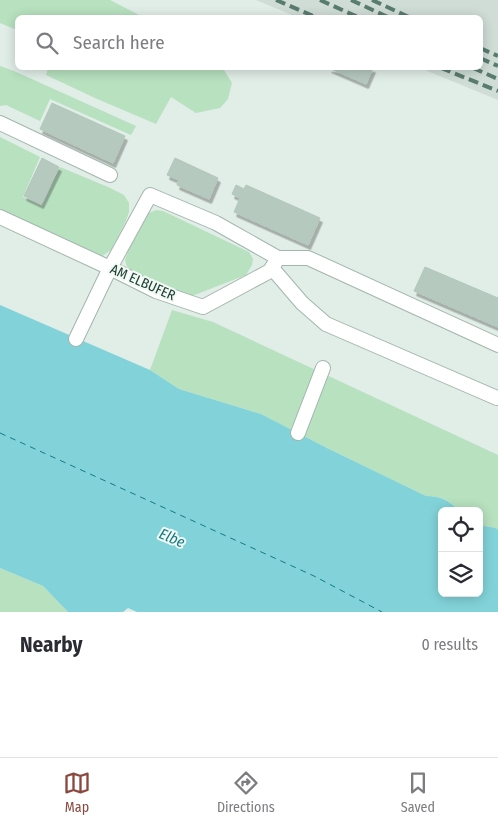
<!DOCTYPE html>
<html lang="en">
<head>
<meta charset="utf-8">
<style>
  body { margin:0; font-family:"Fira Sans Condensed",sans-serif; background:#f7f7f7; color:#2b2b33 }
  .controls { position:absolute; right:15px; bottom:15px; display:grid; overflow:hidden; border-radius:8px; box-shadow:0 2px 12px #0003 }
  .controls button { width:45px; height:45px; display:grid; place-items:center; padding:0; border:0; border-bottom:1px solid #e1e1e2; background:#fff; color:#2b2b33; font:25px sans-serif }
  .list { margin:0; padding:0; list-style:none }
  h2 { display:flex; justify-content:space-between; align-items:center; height:65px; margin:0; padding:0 20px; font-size:21px }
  h2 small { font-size:16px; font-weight:400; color:#7c7c81 }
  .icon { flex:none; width:28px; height:28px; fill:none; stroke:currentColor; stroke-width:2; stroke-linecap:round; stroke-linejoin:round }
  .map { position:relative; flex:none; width:498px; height:612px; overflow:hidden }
  .search { position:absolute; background:#fff; box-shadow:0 2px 12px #0003; left:15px; right:15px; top:15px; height:55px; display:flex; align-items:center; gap:12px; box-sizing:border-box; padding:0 18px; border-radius:8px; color:#7c7c81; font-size:19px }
  .sheet { height:145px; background:#fff }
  nav { display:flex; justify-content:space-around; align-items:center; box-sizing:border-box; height:70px; border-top:1px solid #e1e1e2; background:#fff; font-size:14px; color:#7c7c81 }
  nav a { display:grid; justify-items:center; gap:2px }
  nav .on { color:#8a483f }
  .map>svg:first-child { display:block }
</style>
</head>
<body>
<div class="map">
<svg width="498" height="612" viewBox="0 0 498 612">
  <defs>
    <filter id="shadow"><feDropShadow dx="2.5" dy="4.5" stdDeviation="0" flood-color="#0004"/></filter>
  </defs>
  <rect width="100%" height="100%" fill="#e1ede7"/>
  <polygon fill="#cfddd6" points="256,0 498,0 498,100 420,68 480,68 480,18 297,17"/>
  <g fill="#b7e1bf">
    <polygon points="0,0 110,0 143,17 18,18 17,30 0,23"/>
    <polygon points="0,66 14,71 136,126 131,135 50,99 40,121 6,105 0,106"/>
    <polygon points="48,68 220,68 224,70 232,83 228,99 220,108 196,113 171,97 156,124 95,98 46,75"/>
    <polygon points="0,137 40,157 23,197 42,206 60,167 108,187 124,195 129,203 129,212 125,223 111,250 101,257 0,213"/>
    <polygon points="156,210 163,211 249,252 253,259 252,265 246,275 192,296 184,296 134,275 127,267 125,260 139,222 144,215"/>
    <path d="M172,310L213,322L498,455V530L496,528L479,525V511H460C448,500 442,496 426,496L327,448L261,414L179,389L150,370Z"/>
    <polygon points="0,568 43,586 68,612 0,612"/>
  </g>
  <path fill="#82d3d9" d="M0,305L150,370L179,389L261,414L327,448L426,496C441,496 448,500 460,511H442V593H479V525L496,528L498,530V612H137L128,608L123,612H68L43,586L0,568Z"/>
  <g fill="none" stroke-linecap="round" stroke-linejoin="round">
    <polyline stroke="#127a84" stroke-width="1" stroke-dasharray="6 5" stroke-linecap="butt" points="0,433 314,576 382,612"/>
  </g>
  <g fill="#b6c9bf" stroke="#b2c8bd" filter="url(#shadow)">
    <polygon points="329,68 373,68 366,84"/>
    <polygon points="52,103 125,136 113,163 40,129"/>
    <polygon points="42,158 59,167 41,204 24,196"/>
    <polygon points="175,158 218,178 209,199 177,185 179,180 167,175"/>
    <polygon points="236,185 244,189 246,185 320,218 308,245 234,212 240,198 232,194"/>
    <polygon points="425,267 498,298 498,327 414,291"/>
  </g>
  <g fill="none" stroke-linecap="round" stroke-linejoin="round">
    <defs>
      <g id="minor">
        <polyline points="0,123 110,175"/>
        <polyline points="0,217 110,268 156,291 203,307 270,271 278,258"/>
        <polyline points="272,268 302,303 326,324 497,398"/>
        <polyline points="76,339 110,268 150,195 216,223 278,258 308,258 498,345"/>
        <polyline points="298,433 323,368"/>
      </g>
    </defs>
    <use href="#minor" stroke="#a3b6ae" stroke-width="16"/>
    <use href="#minor" stroke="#fff" stroke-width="14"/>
    <g stroke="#597c70" stroke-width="4" stroke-dasharray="10 5" stroke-linecap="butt">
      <polyline points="276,0 318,18"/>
      <polyline points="320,0 360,18"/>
      <polyline points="351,0 390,18"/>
      <polyline points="372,0 411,18"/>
      <polyline points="480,48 498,56"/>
      <polyline points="480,58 498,66"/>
      <polyline points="441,68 498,91"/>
      <polyline points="473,68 498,79"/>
    </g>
  </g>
  <g text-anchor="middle" stroke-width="4" stroke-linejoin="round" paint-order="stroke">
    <g font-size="14" fill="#1f4035" stroke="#f2f9f5">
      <text transform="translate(143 282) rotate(24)" y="5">AM ELBUFER</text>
    </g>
    <g font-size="15" font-style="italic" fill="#127a84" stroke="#f2f9f5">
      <text transform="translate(172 538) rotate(23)" y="5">Elbe</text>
    </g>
  </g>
</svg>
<div class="controls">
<button><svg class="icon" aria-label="locate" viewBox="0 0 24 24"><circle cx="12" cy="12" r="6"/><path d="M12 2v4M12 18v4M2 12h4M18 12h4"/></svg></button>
<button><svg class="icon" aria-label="layers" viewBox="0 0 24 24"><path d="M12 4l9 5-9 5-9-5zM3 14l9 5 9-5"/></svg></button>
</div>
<div class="search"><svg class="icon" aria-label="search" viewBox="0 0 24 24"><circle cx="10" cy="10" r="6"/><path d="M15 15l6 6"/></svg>Search here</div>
</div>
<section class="sheet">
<h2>Nearby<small>0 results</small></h2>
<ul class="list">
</ul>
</section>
<nav>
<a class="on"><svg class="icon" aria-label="map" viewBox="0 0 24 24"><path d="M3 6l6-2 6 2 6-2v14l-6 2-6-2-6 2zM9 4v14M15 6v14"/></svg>Map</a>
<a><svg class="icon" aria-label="directions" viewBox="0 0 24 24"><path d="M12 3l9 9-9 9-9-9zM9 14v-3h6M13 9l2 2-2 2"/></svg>Directions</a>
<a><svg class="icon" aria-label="saved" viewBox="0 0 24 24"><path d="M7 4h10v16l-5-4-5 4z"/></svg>Saved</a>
</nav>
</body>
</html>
